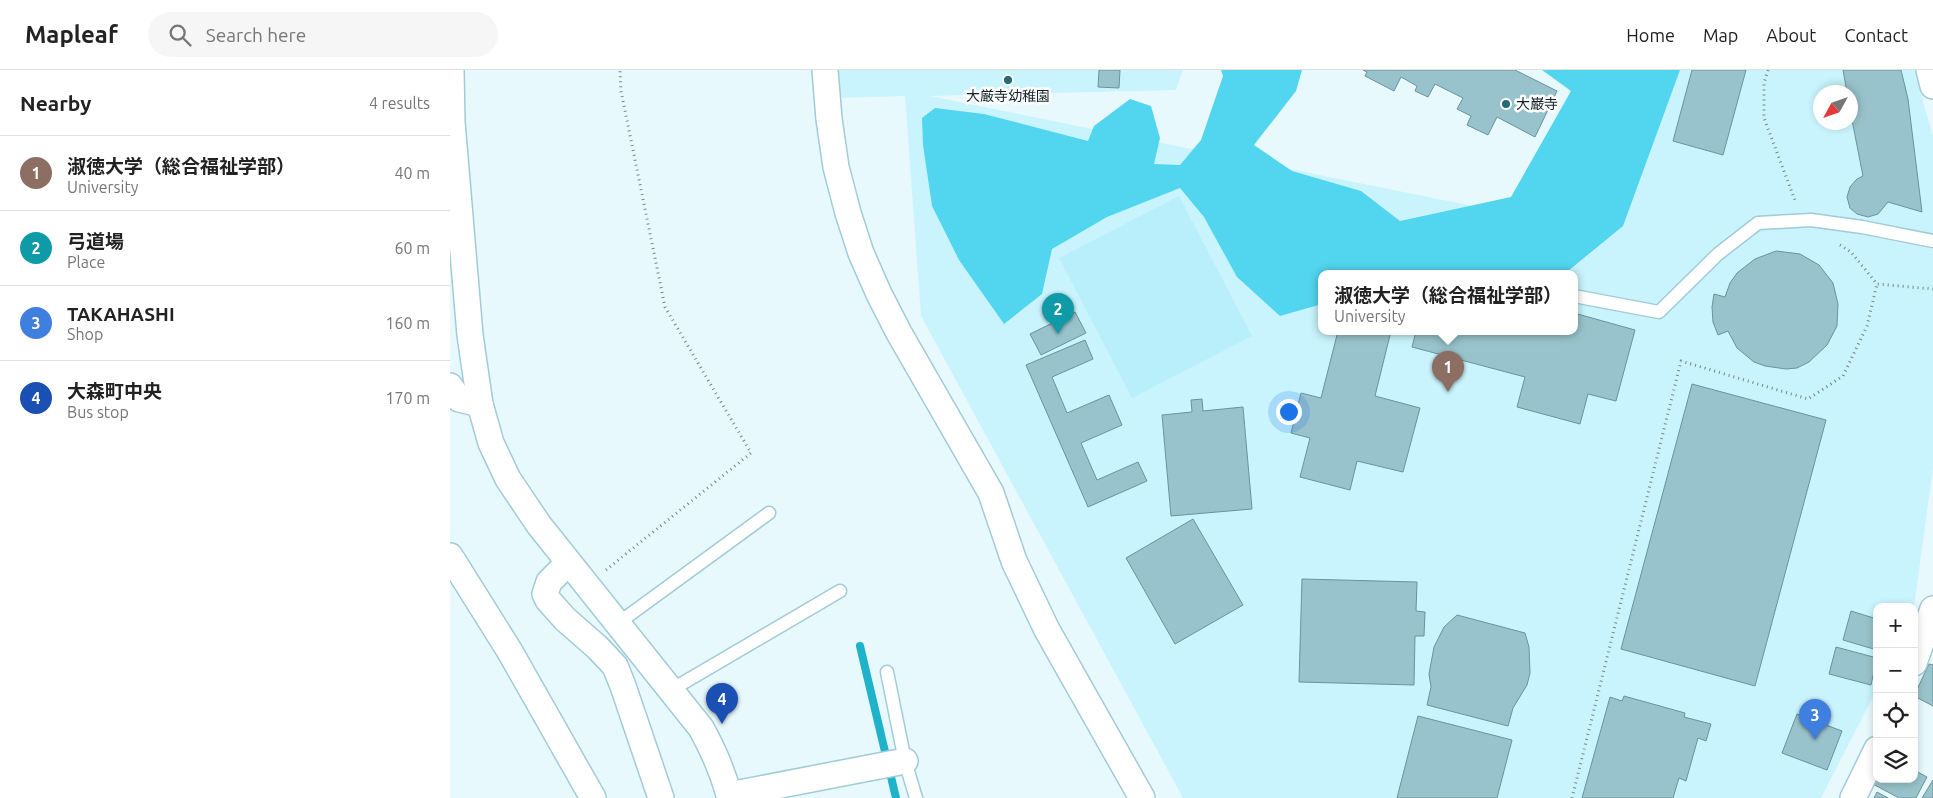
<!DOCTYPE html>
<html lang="en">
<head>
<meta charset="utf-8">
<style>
  body { margin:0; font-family:Ubuntu,"Noto Sans JP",sans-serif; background:#f6f6f6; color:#222 }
  .controls { position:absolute; right:15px; bottom:15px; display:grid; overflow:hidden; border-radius:10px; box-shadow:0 2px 8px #0003 }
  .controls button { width:45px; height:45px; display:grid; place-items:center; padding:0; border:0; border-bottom:1px solid #e0e0e0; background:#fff; color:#222; font:25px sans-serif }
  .compass { position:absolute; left:1363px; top:15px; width:45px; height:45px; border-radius:50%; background:#fff; box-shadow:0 2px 8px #0003; rotate:230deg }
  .you { position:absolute; left:838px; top:341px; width:18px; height:18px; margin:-12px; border:4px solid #fff; border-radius:50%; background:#1a73e8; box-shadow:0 0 0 8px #1a73e833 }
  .badge { display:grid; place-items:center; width:32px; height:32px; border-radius:50%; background:#226a78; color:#fff; font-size:16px; font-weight:700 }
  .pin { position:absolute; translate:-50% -41px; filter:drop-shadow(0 1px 2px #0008) }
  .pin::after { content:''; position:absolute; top:26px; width:18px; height:15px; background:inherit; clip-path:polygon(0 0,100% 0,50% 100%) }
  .popup { position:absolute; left:868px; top:200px; width:260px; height:65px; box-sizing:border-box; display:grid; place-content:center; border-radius:10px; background:#fff; filter:drop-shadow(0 1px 4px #0005); font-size:16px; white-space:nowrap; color:#767676 }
  .popup b { font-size:19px; color:#222 }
  .popup::after { content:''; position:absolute; left:50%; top:100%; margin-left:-10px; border:10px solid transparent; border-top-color:#fff }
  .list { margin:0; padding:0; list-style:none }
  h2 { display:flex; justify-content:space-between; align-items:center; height:65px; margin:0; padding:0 20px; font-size:21px }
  h2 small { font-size:16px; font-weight:400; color:#767676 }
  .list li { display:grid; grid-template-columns:32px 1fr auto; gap:15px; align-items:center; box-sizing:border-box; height:75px; padding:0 20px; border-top:1px solid #e0e0e0 }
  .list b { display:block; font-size:19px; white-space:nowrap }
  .list p { margin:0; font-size:16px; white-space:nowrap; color:#767676 }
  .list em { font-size:16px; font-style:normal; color:#767676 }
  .icon { flex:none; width:28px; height:28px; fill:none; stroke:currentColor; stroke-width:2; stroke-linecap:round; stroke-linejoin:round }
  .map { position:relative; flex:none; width:1483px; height:728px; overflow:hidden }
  header { display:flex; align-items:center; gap:30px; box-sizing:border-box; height:70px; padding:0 25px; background:#fff; border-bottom:1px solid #e0e0e0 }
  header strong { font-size:24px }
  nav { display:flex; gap:28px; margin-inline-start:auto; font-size:18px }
  .search { width:350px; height:45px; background:#f6f6f6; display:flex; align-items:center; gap:12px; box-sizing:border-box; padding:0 18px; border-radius:28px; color:#767676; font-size:19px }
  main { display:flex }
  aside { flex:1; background:#fff }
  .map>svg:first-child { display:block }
</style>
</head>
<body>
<header>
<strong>Mapleaf</strong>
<div class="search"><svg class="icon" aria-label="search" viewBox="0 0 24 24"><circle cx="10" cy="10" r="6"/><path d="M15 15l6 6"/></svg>Search here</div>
<nav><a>Home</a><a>Map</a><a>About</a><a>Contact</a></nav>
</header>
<main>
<aside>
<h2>Nearby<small>4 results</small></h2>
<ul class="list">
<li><span class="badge" style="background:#8d6e63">1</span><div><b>淑徳大学（総合福祉学部）</b><p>University</p></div><em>40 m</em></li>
<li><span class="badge" style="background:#0f9aa8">2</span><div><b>弓道場</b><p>Place</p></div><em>60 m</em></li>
<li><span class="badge" style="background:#3f7fe0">3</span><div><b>TAKAHASHI</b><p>Shop</p></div><em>160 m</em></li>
<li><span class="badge" style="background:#1a4fb4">4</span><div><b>大森町中央</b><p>Bus stop</p></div><em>170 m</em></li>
</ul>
</aside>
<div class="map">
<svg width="1483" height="728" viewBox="0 0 1483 728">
  <rect width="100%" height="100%" fill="#e8f9fd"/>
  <path fill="#c9f4fd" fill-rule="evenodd" d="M385,0H733L726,20L480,26L1131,158L1178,0H1464L1483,66V398L1464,537H1427V619L1371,728H733L471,246L455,26L386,28ZM1370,22H1400V52H1370ZM872,203H1124V261H872Z"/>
  <polygon fill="#b9effb" points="729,126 802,266 682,328 609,188"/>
  <polygon fill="#52d5ef" points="771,0 852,0 846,21 804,75 842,101 911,121 950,151 1061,127 1121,21 1092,0 1230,0 1173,156 1118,201 1114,203 872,203 872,234 830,246 787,207 754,147 730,118 657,147 602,179 592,224 554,254 509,190 482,136 473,75 472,48 485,38 534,44 638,71 644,56 680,29 701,36 710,68 704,94 730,95 751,70 773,6"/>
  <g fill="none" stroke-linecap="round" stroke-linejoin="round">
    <polyline stroke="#1fb2cb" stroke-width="8" points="410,576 446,728"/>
  </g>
  <g fill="#99c3cc" stroke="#6a939c">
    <polygon points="649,0 670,0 669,18 648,17"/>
    <polygon points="913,0 1065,0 1107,21 1085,67 1047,47 1038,65 1017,55 1021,46 1007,39 1013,28 985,14 978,27 965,21 967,16 951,7 944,21 915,6 917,2"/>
    <polygon points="1242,0 1296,0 1273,85 1223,71"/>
    <polygon points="1393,0 1451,0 1458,29 1472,142 1438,132 1428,144 1418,147 1407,144 1400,138 1397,127 1400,117 1407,109 1413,106 1400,40 1400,22 1397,22"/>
    <polygon points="1326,181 1350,184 1369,195 1383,213 1388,234 1387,256 1377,275 1359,292 1347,298 1336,299 1315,296 1304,292 1287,278 1278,261 1268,265 1263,252 1262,237 1264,224 1275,227 1280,213 1287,203 1305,189"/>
    <polygon points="625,242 636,263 591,285 580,264"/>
    <polygon points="1124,243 1185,260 1166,331 1138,324 1130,354 1067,337 1075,307 962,277 966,261 1124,261"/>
    <polygon points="888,261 924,261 940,265 925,326 970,338 953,402 907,391 900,420 850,407 860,368 841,363 851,323 871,328"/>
    <polygon points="635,270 643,289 602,307 617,343 659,325 672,355 631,373 647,410 688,392 697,411 638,437 576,295"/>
    <polygon points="1242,314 1376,350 1305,616 1171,579"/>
    <polygon points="752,329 753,341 793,337 802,439 721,446 712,345 742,342 741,330"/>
    <polygon points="743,449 793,535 725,574 676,488"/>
    <polygon points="852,509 967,512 966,541 975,542 974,566 965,566 964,615 849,612"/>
    <polygon points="1401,541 1427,549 1427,580 1393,570"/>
    <polygon points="1007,545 1075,563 1079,577 1080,603 1077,615 1063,638 1058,656 977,635 981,617 979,604 984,577 994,557"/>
    <polygon points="1386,577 1427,588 1421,615 1379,604"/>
    <polygon points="1479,594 1483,595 1483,636 1464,626"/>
    <polygon points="1174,626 1235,643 1234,647 1261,654 1256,671 1248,668 1236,711 1229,708 1223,728 1132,728 1160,627 1172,631"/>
    <polygon points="1347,644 1392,661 1377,700 1332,683"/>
    <polygon points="968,646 1062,670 1047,728 947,728"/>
    <polygon points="1464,700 1477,707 1466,728 1449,728 1421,713 1427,702 1427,709 1464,709"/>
    <polygon points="1483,710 1483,728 1472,728"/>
    <polygon points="1427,722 1438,728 1424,728"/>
  </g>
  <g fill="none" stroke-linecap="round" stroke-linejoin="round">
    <defs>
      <g id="lane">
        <polyline points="1124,226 1209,242 1268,184 1308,153 1361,150 1412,157 1483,171"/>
        <polyline points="167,554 319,443"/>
        <polyline points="437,602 455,691 466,728"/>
        <polyline points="221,620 390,521"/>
      </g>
      <g id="street">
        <path d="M1,0L2,52L20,265L30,334L41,373L58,409L89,455L251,658C264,681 273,703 280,728"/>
        <polyline points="375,0 379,49 386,97 398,143 411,183 429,224 449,263 541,423 564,491 597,560 692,728"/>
        <polyline points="1479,0 1483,16"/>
        <polyline points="0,316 9,329 30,334"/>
        <polyline points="0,486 59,580 143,728"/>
        <polyline points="118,493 99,512 95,524 98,530 115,549 147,577 165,596 173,616 211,728"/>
        <polyline points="1464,593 1483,539"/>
        <polyline points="279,725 455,691"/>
        <polyline points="1403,728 1427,679"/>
      </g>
    </defs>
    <use href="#lane" stroke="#a1ccd6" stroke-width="15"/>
    <use href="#street" stroke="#a1ccd6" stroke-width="28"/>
    <g stroke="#76878b" stroke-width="3" stroke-dasharray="1 4" stroke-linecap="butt">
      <polyline points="1318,0 1314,13 1314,48 1346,133"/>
      <polyline points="1390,175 1401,182 1427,214 1483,219"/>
      <polyline points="156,500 301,383 215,237 171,21 170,0"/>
      <polyline points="1122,728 1231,291 1358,329 1393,306 1417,256 1427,214"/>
    </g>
    <use href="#lane" stroke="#fff" stroke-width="12"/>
    <use href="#street" stroke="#fff" stroke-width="25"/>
  </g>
  <g fill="#226a78" stroke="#fff" stroke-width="2">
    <circle cx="558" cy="10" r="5"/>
    <circle cx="1056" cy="34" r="5"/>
  </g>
  <g text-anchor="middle" stroke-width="5" stroke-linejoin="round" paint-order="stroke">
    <g font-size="14" fill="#112226" stroke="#fff">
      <text x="558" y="31">大厳寺幼稚園</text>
      <text x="1066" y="39" text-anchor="start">大巌寺</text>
    </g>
  </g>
</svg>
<div class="controls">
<button>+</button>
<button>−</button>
<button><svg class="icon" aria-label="locate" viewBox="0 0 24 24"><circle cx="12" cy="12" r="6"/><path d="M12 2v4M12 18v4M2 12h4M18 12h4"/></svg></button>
<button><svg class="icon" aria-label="layers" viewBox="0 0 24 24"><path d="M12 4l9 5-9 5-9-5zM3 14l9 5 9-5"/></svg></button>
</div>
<svg class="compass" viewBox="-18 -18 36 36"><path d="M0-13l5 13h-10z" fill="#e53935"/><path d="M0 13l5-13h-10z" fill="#767676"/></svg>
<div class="you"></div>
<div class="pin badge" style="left:998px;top:322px;background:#8d6e63">1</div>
<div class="popup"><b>淑徳大学（総合福祉学部）</b>University</div>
<div class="pin badge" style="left:608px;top:264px;background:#0f9aa8">2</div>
<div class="pin badge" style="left:1365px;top:670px;background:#3f7fe0">3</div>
<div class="pin badge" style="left:272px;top:654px;background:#1a4fb4">4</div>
</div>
</main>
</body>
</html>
